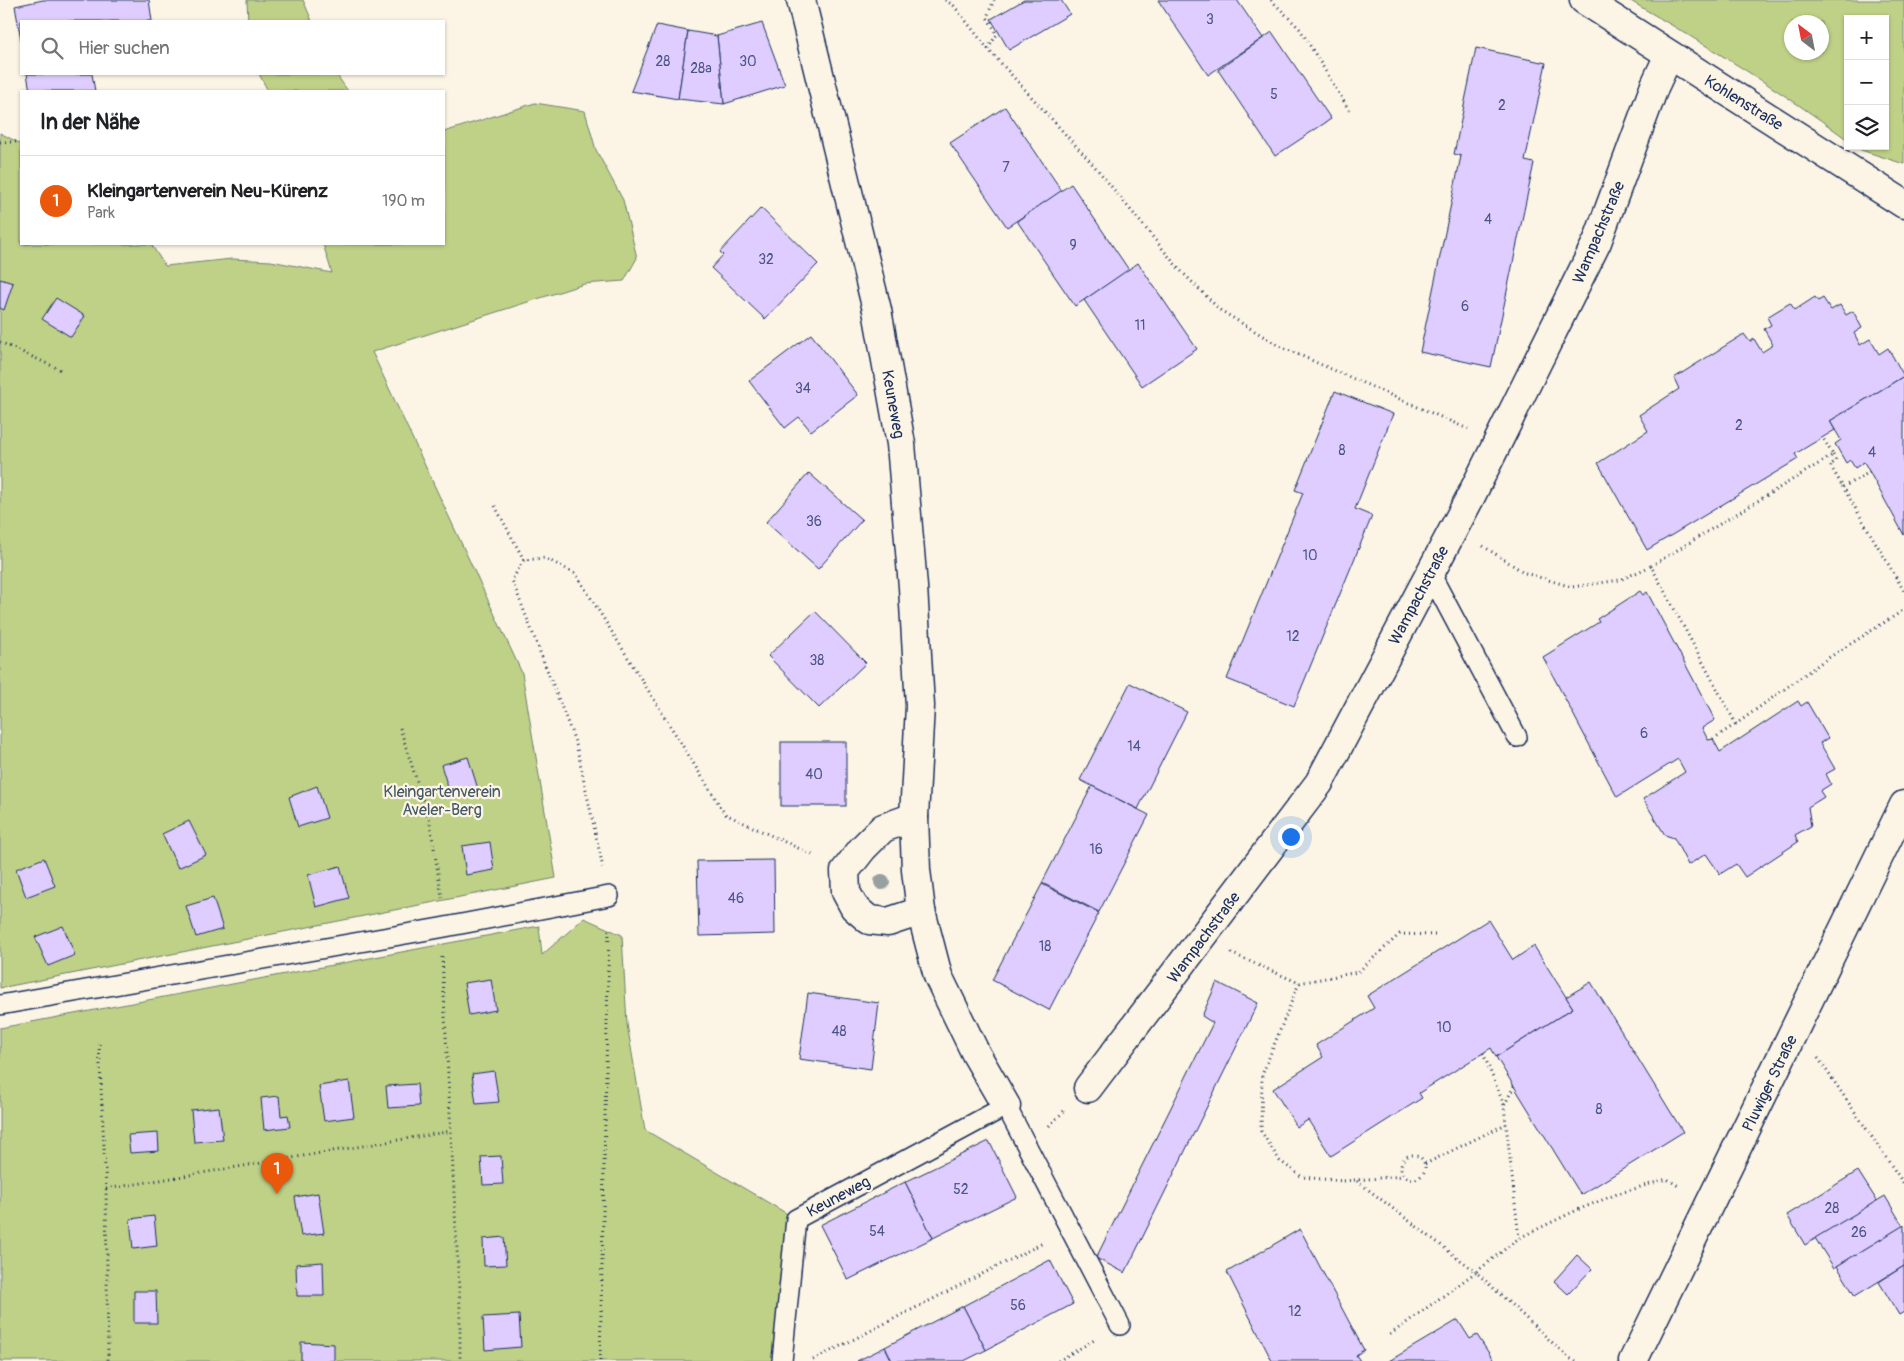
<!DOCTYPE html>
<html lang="de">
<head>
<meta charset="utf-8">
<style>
  body { margin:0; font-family:Pangolin,sans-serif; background:#f6f6f6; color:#202124 }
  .controls { position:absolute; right:15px; top:15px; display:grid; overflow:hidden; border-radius:0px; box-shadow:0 1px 4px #0004 }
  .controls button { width:45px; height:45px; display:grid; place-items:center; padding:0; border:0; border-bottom:1px solid #e0e0e0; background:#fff; color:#202124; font:25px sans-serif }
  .compass { position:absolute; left:1784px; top:15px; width:45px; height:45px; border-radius:50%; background:#fff; box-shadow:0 1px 4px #0004; rotate:328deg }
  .you { position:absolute; left:1290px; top:836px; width:18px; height:18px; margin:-12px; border:4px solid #fff; border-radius:50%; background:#1a73e8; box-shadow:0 0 0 8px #1a73e833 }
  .badge { display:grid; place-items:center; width:32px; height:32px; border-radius:50%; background:#ea580c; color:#fff; font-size:16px; font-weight:700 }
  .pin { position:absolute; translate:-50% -41px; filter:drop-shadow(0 1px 2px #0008) }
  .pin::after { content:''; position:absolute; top:26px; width:18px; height:15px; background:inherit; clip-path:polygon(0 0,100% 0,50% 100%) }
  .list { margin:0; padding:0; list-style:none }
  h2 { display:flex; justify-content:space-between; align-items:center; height:65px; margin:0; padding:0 20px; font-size:21px }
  h2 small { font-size:16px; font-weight:400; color:#757577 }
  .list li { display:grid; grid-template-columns:32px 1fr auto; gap:15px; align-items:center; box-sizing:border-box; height:90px; padding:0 20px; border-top:1px solid #e0e0e0 }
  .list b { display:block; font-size:19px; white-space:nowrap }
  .list p { margin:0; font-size:16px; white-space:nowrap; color:#757577 }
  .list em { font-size:16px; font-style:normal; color:#757577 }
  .icon { flex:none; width:28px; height:28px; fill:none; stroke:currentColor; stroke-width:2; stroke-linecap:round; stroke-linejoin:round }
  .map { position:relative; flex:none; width:1904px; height:1361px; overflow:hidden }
  .search { position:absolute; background:#fff; box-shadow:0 1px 4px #0004; left:20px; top:20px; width:425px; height:55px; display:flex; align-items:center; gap:12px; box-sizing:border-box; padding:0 18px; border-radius:0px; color:#757577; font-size:19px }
  .panel { position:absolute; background:#fff; box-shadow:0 1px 4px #0004; left:20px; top:90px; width:425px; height:155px; border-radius:0px }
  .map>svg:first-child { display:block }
</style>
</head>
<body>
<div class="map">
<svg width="1904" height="1361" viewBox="0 0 1904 1361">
  <rect width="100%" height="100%" fill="#fcf5e5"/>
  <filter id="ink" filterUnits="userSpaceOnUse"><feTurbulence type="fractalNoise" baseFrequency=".02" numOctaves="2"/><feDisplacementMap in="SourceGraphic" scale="10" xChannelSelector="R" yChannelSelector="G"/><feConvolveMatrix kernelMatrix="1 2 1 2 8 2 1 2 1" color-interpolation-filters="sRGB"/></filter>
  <g filter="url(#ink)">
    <g fill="#bfd186" stroke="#6d8072" fill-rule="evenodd">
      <polygon points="247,0 303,0 312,21 248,21"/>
      <path d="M1629,0H1904V164L1861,150L1856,146H1885V19H1848V140C1778,88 1704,44 1629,0ZM1792,22H1822V52H1792Z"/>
      <polygon points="259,74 336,74 348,91 268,91"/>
      <polygon points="535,103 585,111 596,150 623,200 637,258 624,281 584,284 372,352 522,673 556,878 0,988 0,133 21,144 21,244 151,244 165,266 232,259 271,261 332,273 323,244 444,244 444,132"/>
      <polygon points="584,918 622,935 627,1024 645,1130 796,1219 774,1361 0,1361 0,1028 539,926 542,955"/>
    </g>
    <g fill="#decdfe" stroke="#1b2f5e">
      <polygon points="43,0 149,0 152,21 21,21 21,40 15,6"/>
      <polygon points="1024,0 1061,0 1070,14 1009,50 991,19"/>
      <polygon points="1158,0 1237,0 1263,38 1208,75"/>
      <polygon points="762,23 785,85 724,104 717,36"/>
      <polygon points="657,25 688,31 678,99 631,91"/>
      <polygon points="688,31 717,36 724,104 678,99"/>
      <polygon points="1272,32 1331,119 1275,156 1218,70"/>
      <polygon points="1476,48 1546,63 1525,161 1534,163 1491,367 1420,352 1461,156 1454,154"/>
      <polygon points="27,74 92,74 95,91 30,91"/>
      <polygon points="1005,107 1062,191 1007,227 950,143"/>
      <polygon points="1071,184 1129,270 1075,306 1017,221"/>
      <polygon points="761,208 818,264 765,319 711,268 723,255 720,252"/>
      <polygon points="1138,263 1197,349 1142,386 1084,300"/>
      <polygon points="0,279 13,283 4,310 0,308"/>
      <polygon points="1815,297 1818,301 1823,298 1831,310 1840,305 1846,315 1853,311 1862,328 1854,333 1860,345 1870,339 1879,354 1888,348 1904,376 1830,421 1835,430 1795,454 1798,459 1647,550 1598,463 1648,431 1639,415 1679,389 1674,378 1744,334 1750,342 1754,339 1762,352 1773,345 1764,329 1771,325 1767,317 1790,303 1795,310"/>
      <polygon points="56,298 85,316 71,337 42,319"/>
      <polygon points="811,334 858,395 811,431 799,417 785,428 749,381"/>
      <polygon points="1904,376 1904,535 1864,462 1855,468 1850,460 1846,463 1835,444 1841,440 1830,421"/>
      <polygon points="1335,391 1393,414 1355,509 1372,516 1294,706 1227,679 1303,493 1295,490"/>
      <polygon points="809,473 862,520 818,569 766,522"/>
      <polygon points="1640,591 1643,595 1647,592 1715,720 1702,728 1708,740 1713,739 1720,752 1798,701 1801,706 1807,702 1828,738 1820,743 1835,769 1826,774 1831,784 1820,791 1824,797 1808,807 1811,826 1795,835 1798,842 1745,877 1736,864 1720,874 1706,854 1688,865 1674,838 1665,835 1643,799 1685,772 1678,759 1617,797 1543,657 1599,622 1597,619"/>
      <polygon points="815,611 866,663 819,708 768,656"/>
      <polygon points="1130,683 1187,712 1138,809 1080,780"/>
      <rect x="781" y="742" width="65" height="64"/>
      <polygon points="468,757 478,789 451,797 441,765"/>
      <polygon points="317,786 327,818 298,827 289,797"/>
      <polygon points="1092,786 1149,815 1099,912 1042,883"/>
      <polygon points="189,821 206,855 178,868 162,834"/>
      <polygon points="490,842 494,870 466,875 462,846"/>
      <polygon points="44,858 55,886 26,897 16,869"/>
      <polygon points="774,860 775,934 699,936 697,861"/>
      <polygon points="340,866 349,898 316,907 308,875"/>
      <polygon points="1042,884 1099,913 1049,1010 992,980"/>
      <polygon points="213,898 223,929 196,937 186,906"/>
      <polygon points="1488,920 1513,960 1534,946 1573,1008 1496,1057 1491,1048 1419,1093 1422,1098 1331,1156 1308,1120 1297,1127 1273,1089 1323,1057 1316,1045 1374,1008 1367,996"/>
      <polygon points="63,926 75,955 48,966 35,937"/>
      <polygon points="491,979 496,1010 469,1015 464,983"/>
      <polygon points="1217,982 1258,1003 1125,1273 1096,1258 1213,1023 1202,1016"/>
      <polygon points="1591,982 1683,1132 1581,1195 1496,1057 1573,1008 1566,997"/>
      <polygon points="808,993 879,1003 871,1069 799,1059"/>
      <polygon points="494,1071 499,1102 476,1104 472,1074"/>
      <polygon points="349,1081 354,1117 324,1121 319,1086"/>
      <polygon points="417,1084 419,1106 388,1108 386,1086"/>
      <polygon points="279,1096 281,1116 288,1115 290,1127 264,1130 261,1098"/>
      <polygon points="219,1107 223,1140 194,1142 191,1110"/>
      <polygon points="158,1133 159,1151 130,1153 128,1135"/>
      <polygon points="989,1141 1017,1197 933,1238 905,1182"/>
      <polygon points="501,1156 503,1184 483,1185 481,1157"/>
      <polygon points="1858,1171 1877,1201 1805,1245 1787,1215"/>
      <polygon points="905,1182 933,1238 848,1280 820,1225"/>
      <polygon points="318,1193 324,1233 301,1236 295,1197"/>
      <polygon points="1885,1196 1903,1226 1834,1268 1815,1238"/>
      <polygon points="154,1216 157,1246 133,1249 130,1219"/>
      <polygon points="1904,1225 1904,1266 1855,1296 1837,1266"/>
      <polygon points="1300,1229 1364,1350 1356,1355 1360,1361 1272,1361 1227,1272"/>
      <polygon points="504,1237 506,1265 484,1266 483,1239"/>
      <polygon points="1577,1255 1592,1269 1568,1294 1554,1281"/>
      <polygon points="1050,1260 1073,1304 986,1350 963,1306"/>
      <polygon points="323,1262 324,1296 297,1296 296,1264"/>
      <polygon points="1904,1266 1904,1312 1899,1315 1879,1282"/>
      <polygon points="134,1291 156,1291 157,1323 134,1323"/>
      <polygon points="963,1306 986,1350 964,1361 892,1361 885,1347"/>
      <polygon points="519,1315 521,1347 485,1350 483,1317"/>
      <polygon points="1458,1320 1470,1339 1477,1335 1494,1361 1389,1361"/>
      <polygon points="301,1342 334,1344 334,1361 301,1361"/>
      <polygon points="885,1347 892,1361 857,1361"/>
    </g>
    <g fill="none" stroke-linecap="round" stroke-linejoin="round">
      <defs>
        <g id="lane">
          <polyline points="1430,573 1517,737"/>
          <polyline points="0,1005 440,928 609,896"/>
          <polyline points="782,1361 796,1219 1006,1106 1120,1325"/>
        </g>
        <g id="street">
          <polyline points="801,0 877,310 901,444 913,587 920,706 914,817 916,870 921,911 938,976 976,1054 1006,1106"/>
          <polyline points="914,817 883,828 863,848 845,871 846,892 854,907 869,920 888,922 921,911"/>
          <polyline points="1088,1088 1319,783 1470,498 1597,242 1655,85 1669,55"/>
          <polyline points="1633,1361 1904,805"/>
        </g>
        <polyline id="secondary" points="1584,0 1904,204"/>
      </defs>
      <use href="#lane" stroke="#1b2f5e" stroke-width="22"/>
      <use href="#street" stroke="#1b2f5e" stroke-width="31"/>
      <use href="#secondary" stroke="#1b2f5e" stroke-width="31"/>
      <g stroke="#1b2f5e" stroke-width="3" stroke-dasharray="1 4" stroke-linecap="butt">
        <polyline points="945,0 954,6 988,49 1097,169 1179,269 1220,310 1281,347 1468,429"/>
        <polyline points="1271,0 1300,29 1349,110"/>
        <polyline points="988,49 997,34 987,17 994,0"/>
        <polyline points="0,142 21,142"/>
        <polyline points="0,342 61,370"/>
        <polyline points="1833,455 1836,461 1830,465 1843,487"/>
        <polyline points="1870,472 1843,487 1904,591"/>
        <polyline points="495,506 524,560"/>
        <polyline points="1483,546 1525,573 1572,587 1620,580 1651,566 1736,724 1822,662 1904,610"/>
        <polyline points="1651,566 1833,455 1823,438"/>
        <polyline points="400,728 430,823 442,898"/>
        <polyline points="1713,739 1736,724"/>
        <polyline points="603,868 576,744 512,580 524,560 545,558 576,574 725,814 815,856"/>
        <polyline points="1231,953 1299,983 1358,972 1400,934 1436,935"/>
        <polyline points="442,957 460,1309 460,1361"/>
        <polyline points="1299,983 1262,1075 1261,1131 1280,1161 1302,1177 1343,1181 1404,1176"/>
        <polyline points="99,1044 106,1189 108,1361"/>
        <polyline points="1483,1053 1504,1105"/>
        <polyline points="1818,1058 1904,1184"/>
        <polyline points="1514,1086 1504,1106 1519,1238"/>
        <polyline points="1049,1126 1064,1111"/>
        <circle cx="1413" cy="1167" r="12"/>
        <polyline points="1425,1164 1506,1124"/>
        <polyline points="1357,1181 1476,1272 1388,1336"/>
        <polyline points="106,1189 452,1131"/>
        <polyline points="813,1360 1043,1243"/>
        <polyline points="600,1361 609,926"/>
        <polyline points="1058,1361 1096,1339"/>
        <polyline points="1576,1361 1569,1358 1476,1272 1519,1238 1575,1211 1617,1194 1667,1179 1680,1187"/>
      </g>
      <use href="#lane" stroke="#fcf5e5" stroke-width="19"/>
      <use href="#street" stroke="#fcf5e5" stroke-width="28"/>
      <use href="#secondary" stroke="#fcf5e5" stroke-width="28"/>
    </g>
    <circle fill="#979fa0" cx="882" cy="882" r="8"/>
  </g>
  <g text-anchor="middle" stroke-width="4.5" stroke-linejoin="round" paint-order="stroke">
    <g font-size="14" fill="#4c5686">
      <text x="1210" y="24">3</text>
      <text x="663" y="66">28</text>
      <text x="748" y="66">30</text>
      <text x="701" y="73">28a</text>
      <text x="1274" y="99">5</text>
      <text x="1502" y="110">2</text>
      <text x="1006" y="172">7</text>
      <text x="1488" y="224">4</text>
      <text x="1073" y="250">9</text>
      <text x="766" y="264">32</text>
      <text x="1465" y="311">6</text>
      <text x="1140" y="330">11</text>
      <text x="803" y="393">34</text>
      <text x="1739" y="430">2</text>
      <text x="1342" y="455">8</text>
      <text x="1872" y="457">4</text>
      <text x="814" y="526">36</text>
      <text x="1310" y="560">10</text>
      <text x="1293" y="641">12</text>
      <text x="817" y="665">38</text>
      <text x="1644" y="738">6</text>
      <text x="1134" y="751">14</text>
      <text x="814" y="779">40</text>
      <text x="1096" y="854">16</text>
      <text x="736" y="903">46</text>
      <text x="1045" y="951">18</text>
      <text x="1444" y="1032">10</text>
      <text x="839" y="1036">48</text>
      <text x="1599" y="1114">8</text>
      <text x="961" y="1194">52</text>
      <text x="1832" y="1213">28</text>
      <text x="877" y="1236">54</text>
      <text x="1859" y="1237">26</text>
      <text x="1018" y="1310">56</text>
      <text x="1295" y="1316">12</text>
    </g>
    <g font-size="16" fill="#1b2f5e" stroke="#fcf5e5">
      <text transform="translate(1744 102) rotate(32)" y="6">Kohlenstraße</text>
      <text transform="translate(1598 232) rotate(-67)" y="6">Wampachstraße</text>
      <text transform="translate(894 404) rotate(80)" y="6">Keuneweg</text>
      <text transform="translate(1418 595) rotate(-62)" y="6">Wampachstraße</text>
      <text transform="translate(1203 937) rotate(-53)" y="6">Wampachstraße</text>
      <text transform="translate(1769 1083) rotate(-64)" y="6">Pluwiger Straße</text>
      <text transform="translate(838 1196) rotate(-28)" y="6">Keuneweg</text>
    </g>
    <g font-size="16" fill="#445868" stroke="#fcf5e5">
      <text x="442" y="797">Kleingartenverein<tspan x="442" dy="18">Aveler-Berg</tspan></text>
    </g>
  </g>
</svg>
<div class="controls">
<button>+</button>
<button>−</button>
<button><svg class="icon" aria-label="layers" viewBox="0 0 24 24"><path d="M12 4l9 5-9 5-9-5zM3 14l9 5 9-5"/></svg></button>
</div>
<svg class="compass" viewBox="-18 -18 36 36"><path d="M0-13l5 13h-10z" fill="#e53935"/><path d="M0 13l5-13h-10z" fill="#757577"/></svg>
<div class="you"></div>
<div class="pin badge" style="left:277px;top:1194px">1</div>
<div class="search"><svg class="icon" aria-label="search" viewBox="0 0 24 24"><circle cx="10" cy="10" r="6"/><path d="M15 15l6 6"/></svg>Hier suchen</div>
<section class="panel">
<h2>In der Nähe<small></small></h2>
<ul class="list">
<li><span class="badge">1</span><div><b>Kleingartenverein Neu-Kürenz</b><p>Park</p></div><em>190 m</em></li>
</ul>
</section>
</div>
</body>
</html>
